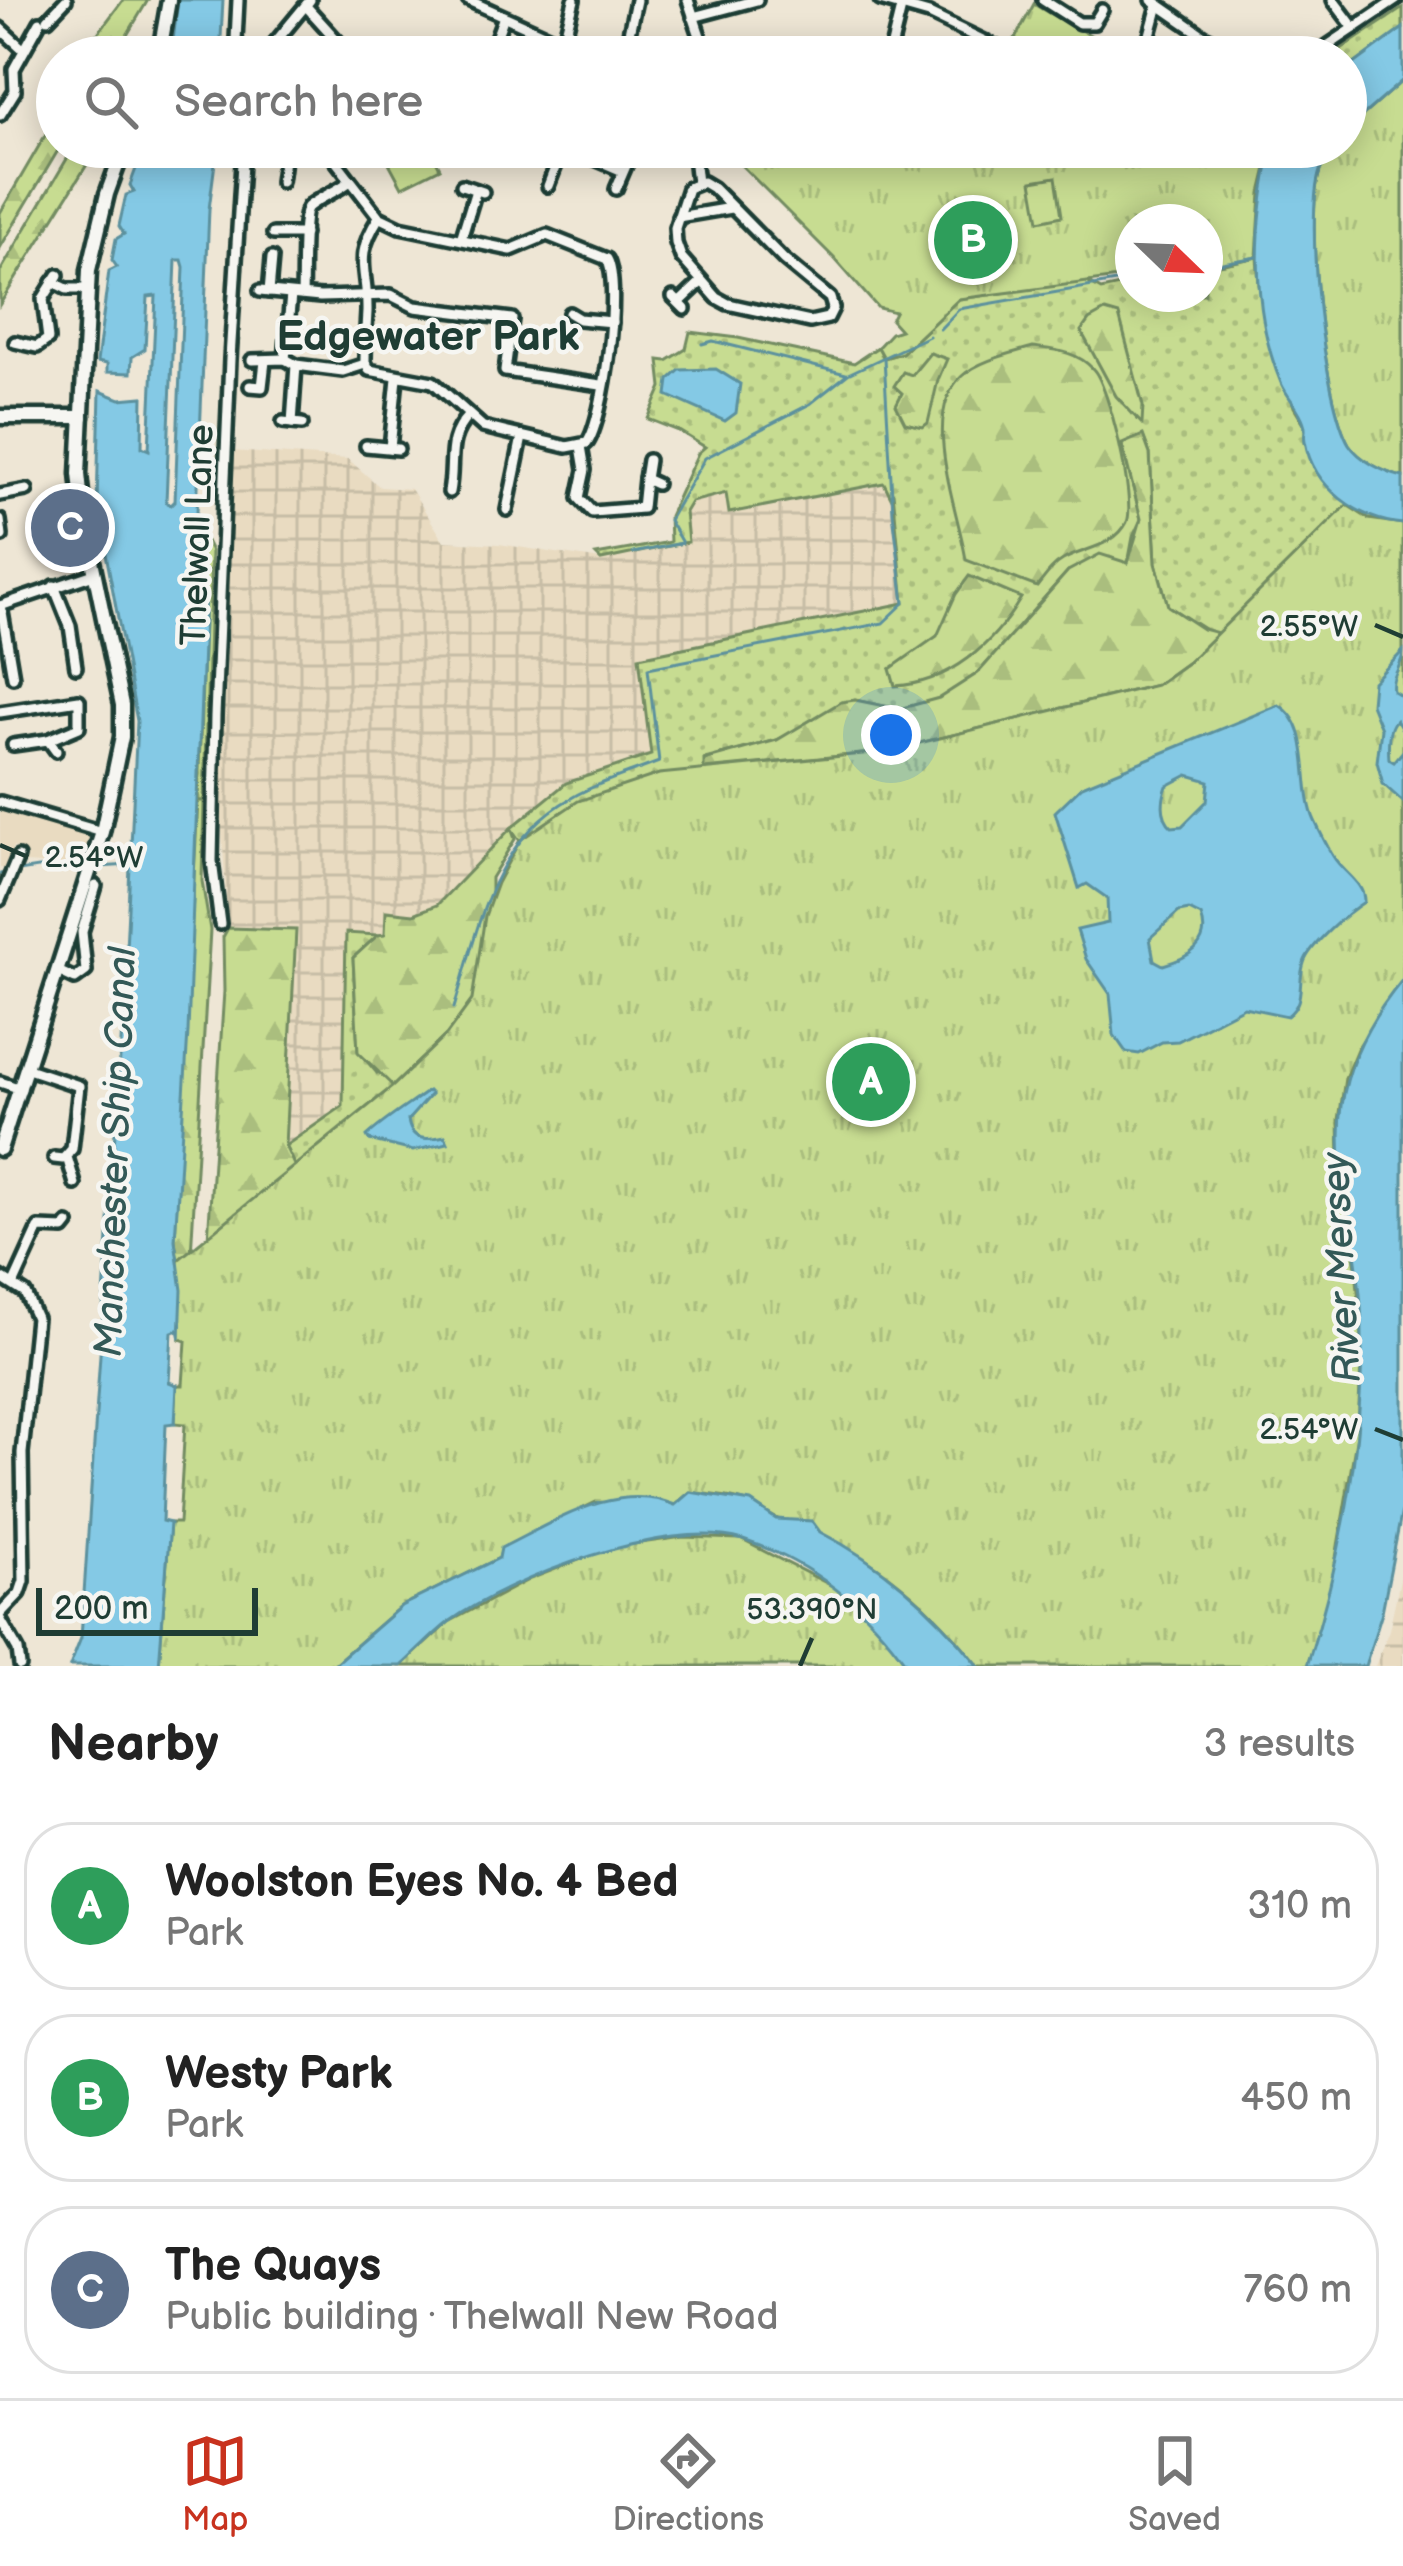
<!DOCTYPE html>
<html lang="en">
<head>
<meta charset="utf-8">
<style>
  body { margin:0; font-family:"Balsamiq Sans",sans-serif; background:#f6f6f6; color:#222 }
  .compass { position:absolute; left:1115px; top:204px; width:108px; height:108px; border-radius:50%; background:#fff; box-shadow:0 6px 30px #0003; rotate:113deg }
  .scale { position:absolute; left:36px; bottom:30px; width:222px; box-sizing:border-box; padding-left:12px; border:6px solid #1f3d34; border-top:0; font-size:33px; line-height:42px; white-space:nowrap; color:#1f3d34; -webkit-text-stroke:9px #f6f6f2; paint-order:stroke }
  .you { position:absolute; left:891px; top:735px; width:42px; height:42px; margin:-30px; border:9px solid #fff; border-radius:50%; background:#1a73e8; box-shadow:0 0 0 18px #1a73e833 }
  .badge { display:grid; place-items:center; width:78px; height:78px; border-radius:50%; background:#c8321e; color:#fff; font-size:39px; font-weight:700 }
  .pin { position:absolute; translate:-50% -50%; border:6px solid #fff; box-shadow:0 3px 12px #0006 }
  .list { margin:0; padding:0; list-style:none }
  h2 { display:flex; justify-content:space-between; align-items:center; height:156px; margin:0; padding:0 48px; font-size:51px }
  h2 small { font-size:39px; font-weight:400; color:#767676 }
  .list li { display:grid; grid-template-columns:78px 1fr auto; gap:36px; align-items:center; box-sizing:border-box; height:168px; margin:0 24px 24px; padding:0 24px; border:3px solid #e0e0e0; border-radius:48px }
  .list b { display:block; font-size:45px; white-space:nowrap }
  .list p { margin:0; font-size:39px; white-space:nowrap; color:#767676 }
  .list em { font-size:39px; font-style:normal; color:#767676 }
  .icon { flex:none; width:66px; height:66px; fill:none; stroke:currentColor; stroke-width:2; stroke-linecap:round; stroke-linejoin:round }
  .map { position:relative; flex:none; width:1403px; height:1666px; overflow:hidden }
  .search { position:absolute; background:#fff; box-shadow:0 6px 30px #0003; left:36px; right:36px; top:36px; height:132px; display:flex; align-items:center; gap:30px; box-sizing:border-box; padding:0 42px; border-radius:66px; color:#767676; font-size:45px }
  .sheet { height:732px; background:#fff }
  nav { display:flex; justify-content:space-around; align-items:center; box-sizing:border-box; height:168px; border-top:3px solid #e0e0e0; background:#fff; font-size:33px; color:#767676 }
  nav a { display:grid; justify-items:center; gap:6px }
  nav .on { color:#c8321e }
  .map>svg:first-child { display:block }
</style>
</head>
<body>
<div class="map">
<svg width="1403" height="1666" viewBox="0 0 1403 1666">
  <defs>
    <pattern id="industrial-grid" width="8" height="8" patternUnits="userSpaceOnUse" patternTransform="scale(3)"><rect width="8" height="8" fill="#e9dbc1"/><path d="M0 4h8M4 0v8" fill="none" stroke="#c7bda6"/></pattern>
    <pattern id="grass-dots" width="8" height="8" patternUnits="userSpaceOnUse" patternTransform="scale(3)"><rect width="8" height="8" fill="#c7dc91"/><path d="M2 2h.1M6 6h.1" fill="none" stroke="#aabe7e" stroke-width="1.8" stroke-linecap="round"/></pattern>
    <pattern id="forest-firs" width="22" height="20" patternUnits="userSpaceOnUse" patternTransform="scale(3)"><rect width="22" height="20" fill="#c7dc91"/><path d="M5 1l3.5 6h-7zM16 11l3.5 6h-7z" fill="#aabe7e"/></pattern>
    <pattern id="park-tufts" width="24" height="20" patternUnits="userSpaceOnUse" patternTransform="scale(3)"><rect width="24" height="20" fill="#c7dc91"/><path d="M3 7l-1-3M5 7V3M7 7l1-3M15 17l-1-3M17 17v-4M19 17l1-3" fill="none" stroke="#aabe7e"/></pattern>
  </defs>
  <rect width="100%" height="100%" fill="#eee6d5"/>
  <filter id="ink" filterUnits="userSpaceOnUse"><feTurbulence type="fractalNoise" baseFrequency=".00833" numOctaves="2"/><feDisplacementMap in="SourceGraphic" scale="24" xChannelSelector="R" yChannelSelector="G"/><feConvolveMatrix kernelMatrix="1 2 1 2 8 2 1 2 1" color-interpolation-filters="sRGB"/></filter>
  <g filter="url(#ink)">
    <polygon fill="#e9dbc1" points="0,809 91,836 80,866 24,863 24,852 13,847 5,869 0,868"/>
    <g fill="url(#industrial-grid)">
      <polygon points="231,451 348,459 380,487 411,489 444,541 499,544 601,560 688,542 685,512 691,502 727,492 730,513 884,483 891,497 904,603 640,656 651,755 566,783 511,828 437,905 415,914 385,935 346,933 343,1106 285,1146 296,931 228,928 221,815"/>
      <polygon points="1403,1566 1403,1666 1375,1666 1389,1630"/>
    </g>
    <g fill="url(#grass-dots)" stroke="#738c62" stroke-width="3" fill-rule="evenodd">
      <polygon points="1403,8 1403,29 1346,70 1346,57 1329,57"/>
      <path d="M1257,257L1259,285L1294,407L1305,425V443L1403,524L1264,625L495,989L350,1134L295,1167L285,1146L343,1106L346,933L378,935L353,958L358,1051L377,1073L447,1034L497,883L520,841L511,828L566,783L651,755L639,657L904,603L893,492L891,497L884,483L729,513L726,493L691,502L685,512L688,542L601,560L596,555L670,542L669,516L698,453L705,447L679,431L648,419L662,387L659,360L667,361L686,349L690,332L738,338L854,363L878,347L884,358L902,353L959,299L1085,281L1101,290L1133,283V294H1205V268ZM1143,436L1150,454L1156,563L1168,606L1204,629L883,752L704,769L705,759L777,740L855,700L899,709L939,699L978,673L1068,571L1128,564L1133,537L1141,519L1122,445Z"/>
      <polygon points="201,531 211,551 204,801 198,801 205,594 199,585"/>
    </g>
    <g fill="url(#forest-firs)" stroke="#738c62" stroke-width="3">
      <polygon points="123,0 148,0 114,57 80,57"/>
      <polygon points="57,115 57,147 60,147 0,248 0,213"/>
      <polygon points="74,147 98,147 0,304 0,272"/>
      <polygon points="1105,311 1119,315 1143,406 1142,424 1116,396 1081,331 1089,320"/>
      <path d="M1033,347C1055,350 1077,351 1093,369C1109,385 1136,502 1127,522C1115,547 1083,548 1063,560C1052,566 1045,577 1037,587L966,560C959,512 919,414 962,376C980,360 1010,354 1033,347Z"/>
      <polygon points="930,353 947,359 938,380 928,423 923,427 905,423 896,405 902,393 894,386 903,372 912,375"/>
      <polygon points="1143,435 1150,454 1156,563 1168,606 1203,629 1218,633 1188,662 1156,685 883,752 704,769 704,760 777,740 841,702 855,700 899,709 939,698 978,673 1068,571 1100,554 1128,563 1141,519 1122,444"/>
      <path d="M969,576L1021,598C993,645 950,683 895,686L890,669L937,636L956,594Z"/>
      <polygon points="198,801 204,801 202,881 210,930 186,1340 180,1339 182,1290 175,1240"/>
      <polygon points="511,828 515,839 491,878 491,912 472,1001 447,1034 393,1086 358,1052 353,958 378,935 385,934 386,911 414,914 437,905"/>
      <polygon points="228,928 296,930 285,1146 295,1167 208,1239 224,991 223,937"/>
    </g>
    <g fill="url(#park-tufts)" stroke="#738c62" stroke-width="3">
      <path d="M1034,4C1066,25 1098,37 1131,57H1005Z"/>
      <path d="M1403,80V477C1385,473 1359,460 1349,444C1324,401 1304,218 1320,171C1323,163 1330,154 1334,147H1346V130Z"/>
      <polygon points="731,147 1272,147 1261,193 1257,257 1205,268 1205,222 1133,222 1133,276 959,299 902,353 884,358 878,347 891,333 900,330 891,320 895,312 878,308 834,258 727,151"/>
      <path d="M1347,505L1369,519L1403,524V979L1357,1049L1345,1078L1339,1120L1340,1162L1356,1267L1362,1339L1358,1428L1329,1599L1307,1666H979C923,1596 864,1546 778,1519C770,1516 762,1509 754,1505C736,1496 710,1495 690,1492L675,1505L596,1502L502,1548L499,1558L401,1606L332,1666H159L170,1523H179L185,1424L175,1423L177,1385H183L186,1341L180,1339L178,1260L393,1086L447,1034L472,1000L485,916L497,883L520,840L578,801L659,774L883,752L1156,685L1188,662Z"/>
      <polygon points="683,1537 740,1539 842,1591 883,1631 908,1666 401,1666 449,1622 530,1579 612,1547"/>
    </g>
    <g fill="#c7dc91" stroke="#738c62" stroke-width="3">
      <polygon points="388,147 429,147 440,168 402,187 382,150"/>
      <polygon points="1056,177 1062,216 1039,221 1032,181"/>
    </g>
    <g fill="#84c9e5" stroke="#5c919e" stroke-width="3" fill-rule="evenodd">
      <polygon points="178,0 223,0 220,57 171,57"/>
      <polygon points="1403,28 1403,80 1346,130 1346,70"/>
      <path d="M144,147H217L209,209L194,588L205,593L188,1032L175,1240L182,1290L180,1339L178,1330L172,1332L169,1382L177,1385L175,1423L166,1424L162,1521L170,1523L159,1666H70L81,1638L123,1012L137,721L97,505L100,391L120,399L143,397L142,447L149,450L156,296L148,297L145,349L132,357L131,373L107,372V364L97,362L109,271L117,267L112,260L116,239L124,234L119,226L126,195L134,192L130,185ZM176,260H182L184,267L175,501L171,505L166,502Z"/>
      <path d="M1272,147H1334C1330,154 1323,163 1320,171C1304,218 1324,401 1349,444C1359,460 1385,473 1403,477V524C1359,520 1313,488 1305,441C1303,432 1307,432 1304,423C1300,409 1287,397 1281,383C1250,307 1254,225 1272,147Z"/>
      <polygon points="716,369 740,384 736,413 725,421 667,395 669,380 680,370"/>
      <path d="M1403,651C1403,666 1390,676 1393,691L1403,697V731L1396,720C1387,728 1388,747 1389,759L1394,762L1403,751V802L1383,784L1377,762L1381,729L1371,704L1373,682Z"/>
      <path d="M1279,705C1315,726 1299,787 1315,821C1320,832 1327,846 1333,856C1342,872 1365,883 1364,902C1348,912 1309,946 1304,963C1297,983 1306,1002 1287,1016L1244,1007L1178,1041L1162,1042L1139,1054L1126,1052L1114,1035L1110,994L1086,959L1077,930L1108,923L1107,898L1087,884L1079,888L1055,812L1082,786ZM1188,775L1209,781L1207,801L1182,826L1172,827C1160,816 1162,800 1167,786ZM1189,910L1201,916C1212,945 1188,958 1163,965L1154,960L1150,938L1179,912Z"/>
      <path d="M1403,979V1505L1382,1612L1365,1666H1307C1340,1563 1361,1452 1362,1344C1364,1194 1290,1116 1403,979Z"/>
      <path d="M428,1091L431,1094L408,1120C411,1142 427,1140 445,1136L448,1143L413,1151L369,1140L367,1136C387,1118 406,1107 428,1091Z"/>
      <path d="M690,1492L751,1502L776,1519L812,1521L820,1532C883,1564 935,1611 979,1666H908C867,1608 812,1562 743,1540C668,1517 510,1578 449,1622C432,1635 417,1652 401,1666H332L401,1606L499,1558L501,1548C554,1522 616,1480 675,1505Z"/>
    </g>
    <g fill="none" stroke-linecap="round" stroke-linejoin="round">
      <g stroke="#5c919e" stroke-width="3">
        <polyline points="1205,266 1257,257"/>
        <polyline points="940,329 959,309 1133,279"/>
        <polyline points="702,344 713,341 846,374"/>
        <polyline points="633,553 682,543 669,520 705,458 810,404 848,374 929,336"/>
        <polyline points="98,867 131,865"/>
        <polyline points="0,874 38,868 84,868"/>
        <path d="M454,1008C479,926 491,842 573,797C599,782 631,773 659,762L648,668L883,623L904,603L893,513L884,358"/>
      </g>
      <defs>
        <g id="street">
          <polyline points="238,0 236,40 246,57"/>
          <polyline points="468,0 594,57"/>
          <polyline points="688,0 707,57"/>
          <polyline points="880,0 929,14 999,48"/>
          <polyline points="1043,0 1079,23 1094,23 1102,10"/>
          <polyline points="1152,0 1204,36 1251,57"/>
          <polyline points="1333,0 1354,28"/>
          <polyline points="306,6 352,57"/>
          <polyline points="693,17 757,0"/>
          <polyline points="48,19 66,0"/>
          <polyline points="0,28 24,50"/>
          <polyline points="563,44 574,0"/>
          <polyline points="263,57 310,0"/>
          <polyline points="489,57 503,19"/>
          <polyline points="624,57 636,0"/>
          <polyline points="889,57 903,0"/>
          <polyline points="1144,57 1158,5"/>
          <polyline points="1311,57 1396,0"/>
          <polyline points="0,115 15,91 14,69 40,22"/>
          <path d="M325,147L379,217L400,227L511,250L547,235L607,259C622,285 604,420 587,443L567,447L483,427L433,382L369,370L365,362C365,345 366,329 367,312C368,268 352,260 379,217"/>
          <polyline points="567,147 623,171"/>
          <polyline points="693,147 697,183"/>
          <polyline points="281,182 285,152"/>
          <polygon points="703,182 713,188 784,260 830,298 833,308 828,318 810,322 728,304 717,298 681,257 676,243 675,228 688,188"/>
          <polyline points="462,185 483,192"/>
          <polyline points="548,186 563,147"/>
          <polyline points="616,189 634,147"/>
          <polyline points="678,217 731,208"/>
          <polyline points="273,234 304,234"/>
          <polyline points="461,239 476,190"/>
          <polyline points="53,282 67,289 88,289"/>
          <polyline points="260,291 320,297 391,295 415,307 512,319 505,371 601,385"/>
          <polyline points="269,292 272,258"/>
          <path d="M302,295C303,278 301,214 308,207C320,197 338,191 350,181"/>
          <polyline points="673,297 685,309"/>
          <polyline points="681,301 701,282"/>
          <polyline points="569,313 579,319 612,322"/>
          <polyline points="15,342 37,347 48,339 43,299 58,275"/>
          <polyline points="285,359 291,295"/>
          <polyline points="252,360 285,359 296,365 343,371 365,364"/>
          <polyline points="250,386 262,387 265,361"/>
          <polyline points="283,422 302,424"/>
          <polyline points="292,423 296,365"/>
          <polyline points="366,446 398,449"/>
          <polyline points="581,446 585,470 579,498 592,512 642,508 645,479"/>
          <polyline points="390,448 397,378"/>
          <polyline points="648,460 645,479 656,484"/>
          <path d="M449,492C455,462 445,440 468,416"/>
          <polyline points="0,495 27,490"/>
          <polyline points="507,510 522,437"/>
          <polyline points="0,520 2,536"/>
          <polyline points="54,586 70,626 76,667"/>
          <polyline points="0,606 94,574"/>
          <polyline points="1,606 13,677"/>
          <polyline points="0,712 79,700 79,727 48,740"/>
          <polyline points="13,745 48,740 56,751"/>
          <polyline points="0,802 102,832"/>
          <polyline points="0,900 18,857"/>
          <polyline points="220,924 212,861 215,716 230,359 243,147"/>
          <polyline points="60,972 75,979 86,971 82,932 96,886"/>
          <polyline points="28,1069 79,1086 72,1149 63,1159 54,1158"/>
          <polyline points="0,1082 21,1089"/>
          <polyline points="67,1157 75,1184"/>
          <polyline points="0,1277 25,1293 36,1318 22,1453 24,1581 20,1593 0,1614"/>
          <polyline points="14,1283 39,1228 64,1229 68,1224"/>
          <polyline points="0,1619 18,1650 20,1666"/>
        </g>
        <g id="secondary">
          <polyline points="159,57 169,0"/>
          <polyline points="0,417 82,417"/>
          <polyline points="0,1149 102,832 122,737 122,705 84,522 79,474 89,270 107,194 124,147"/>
        </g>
      </defs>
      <use href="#street" stroke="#1f3d34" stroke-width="18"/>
      <use href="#secondary" stroke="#1f3d34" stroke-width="21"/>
      <use href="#street" stroke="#f6f6f2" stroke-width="9"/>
      <use href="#secondary" stroke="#f6f6f2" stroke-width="12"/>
    </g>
  </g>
  <path fill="none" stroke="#1f3d34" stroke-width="4.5" d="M1375,625L1403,637M0,845L28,857M1375,1429L1403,1440M800,1666L812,1638"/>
  <g text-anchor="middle" stroke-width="9" stroke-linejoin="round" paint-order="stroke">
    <g font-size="36" fill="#1f3d34" stroke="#f6f6f2">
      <text transform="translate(196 535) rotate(-88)" y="13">Thelwall Lane</text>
    </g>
    <g font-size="39" font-style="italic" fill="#335957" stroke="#f6f6f2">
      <text transform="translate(114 1152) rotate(-88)" y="14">Manchester Ship Canal</text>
      <text transform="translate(1340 1268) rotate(-93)" y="14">River Mersey</text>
    </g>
    <g font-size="42" font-weight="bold" fill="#1f3d34" stroke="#f6f6f2">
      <text x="428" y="350">Edgewater Park</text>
    </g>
  </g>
  <g font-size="30" text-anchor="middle" fill="#1f3d34" stroke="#f6f6f2" stroke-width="9" stroke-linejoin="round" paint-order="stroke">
    <text x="1309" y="636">2.55°W</text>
    <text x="94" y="867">2.54°W</text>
    <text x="1309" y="1439">2.54°W</text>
    <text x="812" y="1619">53.390°N</text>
  </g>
</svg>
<svg class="compass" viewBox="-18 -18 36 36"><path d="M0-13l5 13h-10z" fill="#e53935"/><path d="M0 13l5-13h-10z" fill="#767676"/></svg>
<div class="scale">200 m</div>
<div class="you"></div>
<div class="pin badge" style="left:871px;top:1082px;background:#2e9e5b">A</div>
<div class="pin badge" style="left:973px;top:240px;background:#2e9e5b">B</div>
<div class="pin badge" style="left:70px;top:528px;background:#5c6f8a">C</div>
<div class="search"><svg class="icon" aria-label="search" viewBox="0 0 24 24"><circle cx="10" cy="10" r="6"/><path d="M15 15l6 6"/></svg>Search here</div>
</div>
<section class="sheet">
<h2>Nearby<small>3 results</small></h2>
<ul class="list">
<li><span class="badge" style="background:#2e9e5b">A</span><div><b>Woolston Eyes No. 4 Bed</b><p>Park</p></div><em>310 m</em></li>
<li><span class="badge" style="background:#2e9e5b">B</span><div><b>Westy Park</b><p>Park</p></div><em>450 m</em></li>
<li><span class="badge" style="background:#5c6f8a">C</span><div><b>The Quays</b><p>Public building · Thelwall New Road</p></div><em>760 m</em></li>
</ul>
</section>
<nav>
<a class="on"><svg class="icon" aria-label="map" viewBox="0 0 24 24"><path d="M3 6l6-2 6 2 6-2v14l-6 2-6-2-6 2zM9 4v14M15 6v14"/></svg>Map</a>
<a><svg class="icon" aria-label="directions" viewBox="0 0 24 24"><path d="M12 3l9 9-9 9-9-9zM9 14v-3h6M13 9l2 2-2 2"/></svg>Directions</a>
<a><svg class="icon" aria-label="saved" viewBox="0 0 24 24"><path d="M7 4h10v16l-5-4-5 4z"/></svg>Saved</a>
</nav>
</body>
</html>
